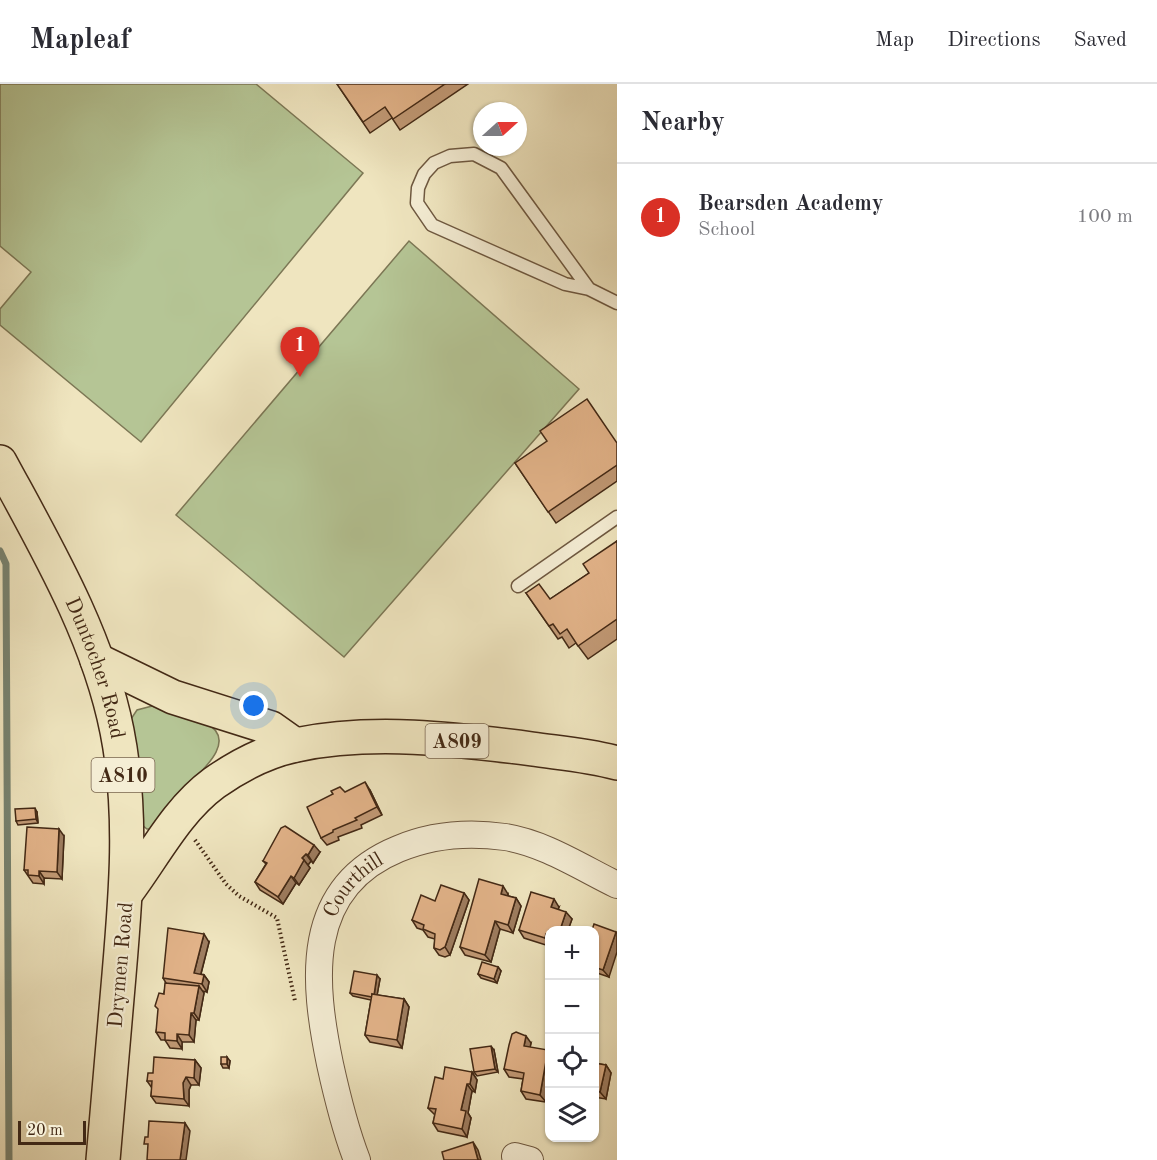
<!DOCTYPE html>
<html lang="en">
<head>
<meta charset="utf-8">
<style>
  body { margin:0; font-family:"Old Standard TT",serif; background:#f2f2f3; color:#2b2b33 }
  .controls { position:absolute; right:18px; bottom:18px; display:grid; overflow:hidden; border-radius:12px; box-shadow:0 2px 4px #0004 }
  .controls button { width:54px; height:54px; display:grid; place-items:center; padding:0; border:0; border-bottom:2px solid #e1e1e2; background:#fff; color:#2b2b33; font:30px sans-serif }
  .compass { position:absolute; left:473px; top:18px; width:54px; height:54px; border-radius:50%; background:#fff; box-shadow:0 2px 4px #0004; rotate:69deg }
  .scale { position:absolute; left:18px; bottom:15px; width:68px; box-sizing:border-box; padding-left:6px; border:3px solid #432915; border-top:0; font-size:16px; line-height:21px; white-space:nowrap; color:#432915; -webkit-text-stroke:4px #f5eed5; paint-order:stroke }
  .you { position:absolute; left:254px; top:622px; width:21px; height:21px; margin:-15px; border:4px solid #fff; border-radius:50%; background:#1a73e8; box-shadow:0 0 0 9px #1a73e833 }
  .badge { display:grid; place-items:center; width:39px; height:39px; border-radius:50%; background:#d93025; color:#fff; font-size:20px; font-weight:700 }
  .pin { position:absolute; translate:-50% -50px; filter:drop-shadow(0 2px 3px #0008) }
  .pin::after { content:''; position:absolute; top:32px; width:21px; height:18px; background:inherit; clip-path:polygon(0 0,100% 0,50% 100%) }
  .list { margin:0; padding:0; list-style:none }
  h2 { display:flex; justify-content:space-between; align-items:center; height:78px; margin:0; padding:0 24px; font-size:26px }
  h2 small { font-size:20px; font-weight:400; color:#7c7c81 }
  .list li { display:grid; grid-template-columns:39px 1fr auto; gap:18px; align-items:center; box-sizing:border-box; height:108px; padding:0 24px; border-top:2px solid #e1e1e2 }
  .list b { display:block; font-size:22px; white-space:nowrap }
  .list p { margin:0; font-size:20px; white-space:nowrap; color:#7c7c81 }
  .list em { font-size:20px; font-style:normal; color:#7c7c81 }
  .icon { flex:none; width:33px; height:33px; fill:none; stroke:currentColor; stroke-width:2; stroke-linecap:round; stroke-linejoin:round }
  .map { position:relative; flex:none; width:617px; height:1076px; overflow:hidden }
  header { display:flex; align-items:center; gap:36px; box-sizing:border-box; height:84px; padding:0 30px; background:#fff; border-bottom:2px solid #e1e1e2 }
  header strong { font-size:28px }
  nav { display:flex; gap:33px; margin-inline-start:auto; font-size:21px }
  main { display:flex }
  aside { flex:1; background:#fff }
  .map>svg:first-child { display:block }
</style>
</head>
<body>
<header>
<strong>Mapleaf</strong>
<nav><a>Map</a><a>Directions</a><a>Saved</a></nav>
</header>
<main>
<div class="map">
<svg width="617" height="1076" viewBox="0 0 617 1076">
  <rect width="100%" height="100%" fill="#efe5bf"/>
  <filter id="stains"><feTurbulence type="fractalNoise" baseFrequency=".00333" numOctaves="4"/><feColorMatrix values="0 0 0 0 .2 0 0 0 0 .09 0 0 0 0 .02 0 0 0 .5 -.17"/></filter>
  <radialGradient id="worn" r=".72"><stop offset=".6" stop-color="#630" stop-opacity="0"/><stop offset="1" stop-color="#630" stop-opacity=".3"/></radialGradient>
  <g fill="#b5c595" stroke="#7c7755" stroke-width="1.5">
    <polygon points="0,0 256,0 363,89 141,358 0,241 0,225 31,188 0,162"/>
    <polygon points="409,157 579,305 344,573 176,431"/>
    <path d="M152,622C169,627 190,630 206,639C242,658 194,693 181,708C170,720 161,733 152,745H147L142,741L129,638L137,626Z"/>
  </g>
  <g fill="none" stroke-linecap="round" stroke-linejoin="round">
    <polyline stroke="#778371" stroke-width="7" points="0,467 6,480 9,1076"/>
    <defs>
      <g id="lane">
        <polyline points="589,205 501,84 474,70 450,72 434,79 424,90 418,104 417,119 432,141 565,200 589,205 617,219"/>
        <polyline points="518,502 617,433"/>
      </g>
      <g id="street">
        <polyline points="515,1072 530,1076"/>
        <path id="s1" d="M357,1076C345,1045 337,1012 330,980C313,898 303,804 398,765C431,751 469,748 505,753C544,759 582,784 617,801"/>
      </g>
      <g id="primary">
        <path id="s2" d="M0,378C46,463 98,551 117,647C133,728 126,809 119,891C114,953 108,1014 103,1076"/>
        <polyline points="97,576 173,613 271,644 295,661"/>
        <path d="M126,809C154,772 176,727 214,699C238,682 267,667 296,661C372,645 455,655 532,665C560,669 589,671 617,679"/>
      </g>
    </defs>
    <use href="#lane" stroke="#6e5840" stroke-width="15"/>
    <use href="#street" stroke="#6e5840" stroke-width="28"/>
    <use href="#primary" stroke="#432915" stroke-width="36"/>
    <polyline stroke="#432915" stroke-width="4" stroke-dasharray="1.5 3" stroke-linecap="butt" points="195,756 226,800 239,812 277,834 295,917"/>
    <use href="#lane" stroke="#f5eed5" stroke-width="12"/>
    <use href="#street" stroke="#f5eed5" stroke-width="26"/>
    <use href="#primary" stroke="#efe5bf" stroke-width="33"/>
  </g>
  <g fill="#c29a76" stroke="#432915" stroke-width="1.5">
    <polygon points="337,0 468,0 400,46 392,34 370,49"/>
    <polygon points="617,359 617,397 556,439 515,379"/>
    <polygon points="617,457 617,555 588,575 576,559 569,564 562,553 558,555 526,509 550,515 589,489"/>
    <polygon points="370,706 382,731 361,741 362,744 338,753 339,756 327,761 321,754 345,708"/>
    <polygon points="37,728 38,739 18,741 16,737"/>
    <polygon points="64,752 62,795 44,794 44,800 33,799 24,786"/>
    <polygon points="320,768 313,779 311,777 308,781 310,784 299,801 296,799 283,820 260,806 255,798 266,780 263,777"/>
    <polygon points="464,809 469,816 450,871 445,873 439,871 434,864 435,855 428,853 423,846 417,844 412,836 435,817"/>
    <polygon points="508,810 508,812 516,814 521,822 513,849 500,845 491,878 465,871 460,863"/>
    <polygon points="559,823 558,825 572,835 568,846 549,846 549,862 524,854 519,846"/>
    <polygon points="594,846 609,893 594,888"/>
    <polygon points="209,858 201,890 204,891 209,898 207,908 203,907 204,909 199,936 196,936 194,958 182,958 182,965 170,964 165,956 161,956 156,948 166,899 163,894"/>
    <polygon points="498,883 501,887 497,899 481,894 478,890"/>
    <polygon points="380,895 377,911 404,915 409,923 402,964 370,958 365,951 371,916 353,912 350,909"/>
    <polygon points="531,959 530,963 546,1018 526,1015 521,1007 523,995 509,993 504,985"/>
    <polygon points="494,966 498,988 477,992 474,988"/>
    <polygon points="195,976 201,984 199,1001 191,1001 189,1006 189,1022 156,1019 151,1012 152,1004 147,997 153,989"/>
    <polygon points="230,977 229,984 223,984 221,980"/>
    <polygon points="594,979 606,981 611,989 606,1015 594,1013"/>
    <polygon points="472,988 477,996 475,1008 472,1007 468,1029 471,1034 467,1053 438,1047 433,1039 435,1031 428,1024 443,995"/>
  </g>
  <g fill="#9e7d60" stroke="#432915" stroke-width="1.5">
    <polygon points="365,698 370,706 382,731 377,723"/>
    <polygon points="35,724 37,728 38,739 36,735"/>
    <polygon points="59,745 64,752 62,795 57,788"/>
    <polygon points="314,761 320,768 313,779 308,771"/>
    <polygon points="306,770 311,777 308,781 302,774"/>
    <polygon points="304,776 310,784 299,801 294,794"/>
    <polygon points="39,787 44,794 44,800 39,792"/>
    <polygon points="291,792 296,799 283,820 278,813"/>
    <polygon points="503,802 508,810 506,817 501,810"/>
    <polygon points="464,809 469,816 450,871 445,863"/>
    <polygon points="516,814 521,822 513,849 508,841"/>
    <polygon points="554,815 559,823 557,830 551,823"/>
    <polygon points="566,828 572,835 568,846 560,846"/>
    <polygon points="495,837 500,845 491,878 485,871"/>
    <polygon points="616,848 617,849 617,868 609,893 603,886"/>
    <polygon points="204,850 209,858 199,897 194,889"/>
    <polygon points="546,850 549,855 549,861 545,854"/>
    <polygon points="498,883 501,887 497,899 494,895"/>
    <polygon points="204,891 209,898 207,908 202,900"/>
    <polygon points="377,891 380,895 376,917 374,913"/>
    <polygon points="199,902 204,909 199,936 194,929"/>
    <polygon points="404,915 409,923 402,964 397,956"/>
    <polygon points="191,929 196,936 194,958 189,951"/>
    <polygon points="177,950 182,958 182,965 177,957"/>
    <polygon points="526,952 531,959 529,969 524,962"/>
    <polygon points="491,962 494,966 498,988 495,985"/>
    <polygon points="548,966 549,968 549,997 546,1018 540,1011"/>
    <polygon points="227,973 230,977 229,984 227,980"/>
    <polygon points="195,976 201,984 199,1001 194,994"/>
    <polygon points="606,981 611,989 606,1015 600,1008"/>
    <polygon points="472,988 477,996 475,1008 470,1000"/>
    <polygon points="186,993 191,1001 189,1006 189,1022 184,1015 183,999"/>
    <polygon points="467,1000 472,1007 468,1029 471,1034 467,1053 462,1045 461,1026"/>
    <polygon points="185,1039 190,1047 186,1076 180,1076"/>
    <polygon points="473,1058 478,1066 481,1076 478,1076"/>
  </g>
  <g fill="#e2b389" stroke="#432915" stroke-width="1.5">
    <polygon points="337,0 445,0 393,35 385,23 363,38"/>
    <polygon points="587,315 617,359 617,381 548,428 515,379 547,357 540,347"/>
    <polygon points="617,457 617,535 578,562 567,545 560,550 553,540 549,542 526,509 539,500 550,515 589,489 583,480"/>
    <polygon points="365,698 377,723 355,734 357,736 333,746 333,748 321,754 307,723 333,710 331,707 340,703 345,708"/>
    <polygon points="35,724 36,735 16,737 15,725"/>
    <polygon points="285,742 314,761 308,771 306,770 302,774 304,776 294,794 291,792 278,813 255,798 267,779 263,777 281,744"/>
    <polygon points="27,743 59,745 57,788 39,787 39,792 28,791 28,786 24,786"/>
    <polygon points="479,795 503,802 501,810 516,814 508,841 495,837 485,871 460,863"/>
    <polygon points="441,801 464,809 445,863 440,866 434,864 435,850 423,845 424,841 412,836 421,811 435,817"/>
    <polygon points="531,808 554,815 551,823 566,828 560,846 549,846 549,851 546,850 545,854 519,846"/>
    <polygon points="594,840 616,848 603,886 594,883 594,846 592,846"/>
    <polygon points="576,843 587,846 575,846"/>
    <polygon points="168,844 204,850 194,889 204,891 202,900 163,894"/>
    <polygon points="482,878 498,883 494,895 478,890"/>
    <polygon points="354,887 377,891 374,911 372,910 372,913 350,909"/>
    <polygon points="165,899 199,902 194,929 191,929 189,951 177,950 177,957 165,956 165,949 156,948 158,925 155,922 159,909 164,910"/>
    <polygon points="372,910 404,915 397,956 365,951"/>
    <polygon points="516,948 526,952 524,962 548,966 540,1011 521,1007 524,989 504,985 509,961 512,950"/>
    <polygon points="491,962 495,985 474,988 470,965"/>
    <polygon points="154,973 195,976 194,994 186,993 183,999 184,1015 151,1012 152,997 147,997 148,989 153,989"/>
    <rect x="221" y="973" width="6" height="7"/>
    <polygon points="594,979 606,981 600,1008 594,1007"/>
    <polygon points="445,983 472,988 470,1000 467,1000 461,1026 466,1027 462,1045 433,1039 436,1025 428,1024 435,993 443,995"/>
    <polygon points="149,1037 185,1039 180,1076 147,1076 148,1060 144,1060 145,1053 148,1053"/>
    <polygon points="473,1058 478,1076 444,1076 442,1068"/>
  </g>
  <g text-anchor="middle" stroke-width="4.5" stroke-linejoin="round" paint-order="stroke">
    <g fill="#f5eed5" stroke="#78644f" stroke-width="1.5">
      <rect x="425.5" y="640" width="63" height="34" rx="4.5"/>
      <rect x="91.5" y="674" width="63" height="34" rx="4.5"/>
    </g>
    <g font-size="20" font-weight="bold" fill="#432915">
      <text x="457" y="664">A809</text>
      <text x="123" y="698">A810</text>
    </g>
    <g font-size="21" fill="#432915" stroke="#f5eed5">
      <text dy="7" stroke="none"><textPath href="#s2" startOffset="228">Duntocher Road</textPath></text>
      <text dy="7" stroke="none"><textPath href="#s1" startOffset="290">Courthill</textPath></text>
      <text transform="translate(120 881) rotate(-85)" y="7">Drymen Road</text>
    </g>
  </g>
  <rect width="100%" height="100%" filter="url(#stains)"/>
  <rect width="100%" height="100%" fill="url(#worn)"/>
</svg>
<div class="controls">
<button>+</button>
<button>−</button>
<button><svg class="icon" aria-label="locate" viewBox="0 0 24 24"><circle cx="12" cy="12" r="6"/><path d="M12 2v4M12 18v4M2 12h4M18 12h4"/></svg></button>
<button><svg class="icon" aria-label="layers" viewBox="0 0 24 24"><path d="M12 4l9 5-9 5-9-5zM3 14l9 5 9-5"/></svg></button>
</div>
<svg class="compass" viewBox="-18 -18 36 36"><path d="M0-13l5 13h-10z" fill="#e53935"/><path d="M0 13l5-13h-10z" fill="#7c7c81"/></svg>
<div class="scale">20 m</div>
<div class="you"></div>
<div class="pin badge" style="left:300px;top:293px">1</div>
</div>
<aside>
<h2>Nearby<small></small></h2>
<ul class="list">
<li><span class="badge">1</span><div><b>Bearsden Academy</b><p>School</p></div><em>100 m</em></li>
</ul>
</aside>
</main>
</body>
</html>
